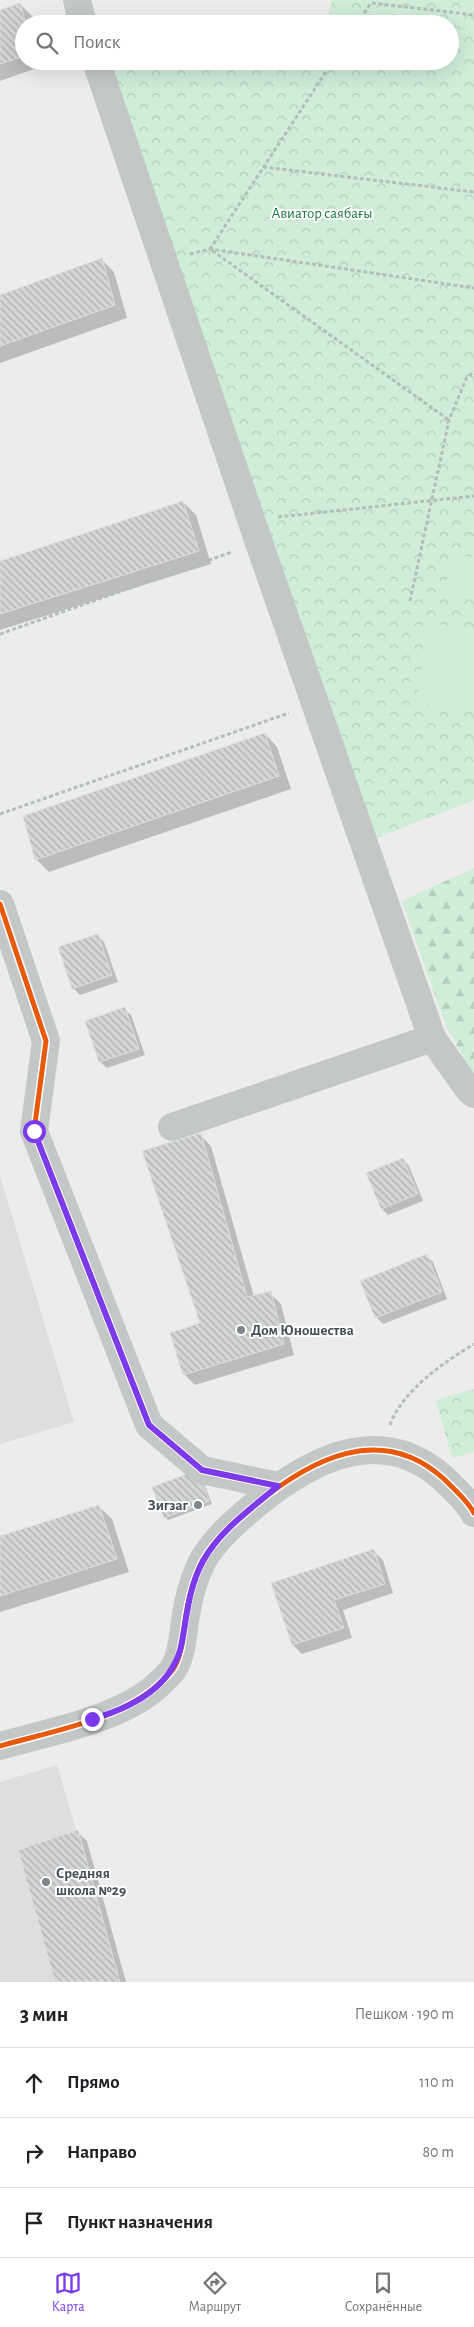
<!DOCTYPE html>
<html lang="ru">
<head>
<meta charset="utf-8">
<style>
  body { margin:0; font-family:"Alegreya Sans",sans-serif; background:#f6f6f6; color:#202124 }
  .stop { position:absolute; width:15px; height:15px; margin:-11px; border:4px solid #7c3aed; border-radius:50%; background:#fff }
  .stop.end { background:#7c3aed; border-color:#fff; box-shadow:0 1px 5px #0008 }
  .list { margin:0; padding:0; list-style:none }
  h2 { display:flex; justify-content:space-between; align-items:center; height:65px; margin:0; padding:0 20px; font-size:21px }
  h2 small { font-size:16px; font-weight:400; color:#757577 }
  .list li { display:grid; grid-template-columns:32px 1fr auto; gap:15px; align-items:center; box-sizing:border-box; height:70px; padding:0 20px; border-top:1px solid #e0e0e0 }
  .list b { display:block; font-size:19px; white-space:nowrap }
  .list em { font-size:16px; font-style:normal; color:#757577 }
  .icon { flex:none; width:28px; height:28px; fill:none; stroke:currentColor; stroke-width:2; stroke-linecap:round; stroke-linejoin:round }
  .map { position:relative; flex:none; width:474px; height:1982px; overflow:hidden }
  .search { position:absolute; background:#fff; box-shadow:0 5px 20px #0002; left:15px; right:15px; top:15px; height:55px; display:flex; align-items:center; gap:12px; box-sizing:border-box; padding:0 18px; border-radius:28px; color:#757577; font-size:19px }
  .sheet { height:275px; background:#fff }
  nav { display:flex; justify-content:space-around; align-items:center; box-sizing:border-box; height:70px; border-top:1px solid #e0e0e0; background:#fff; font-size:14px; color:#757577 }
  nav a { display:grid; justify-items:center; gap:2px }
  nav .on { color:#7c3aed }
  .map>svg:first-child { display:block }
</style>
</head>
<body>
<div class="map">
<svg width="474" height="1982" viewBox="0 0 474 1982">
  <defs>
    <pattern id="forest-firs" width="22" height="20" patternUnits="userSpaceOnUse" patternTransform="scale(1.25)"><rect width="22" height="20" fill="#d0edd8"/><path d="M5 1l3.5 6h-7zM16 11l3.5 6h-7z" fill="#b4cdbc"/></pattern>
    <pattern id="park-crowns" width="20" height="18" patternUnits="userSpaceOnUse" patternTransform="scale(1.25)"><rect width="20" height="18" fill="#d0edd8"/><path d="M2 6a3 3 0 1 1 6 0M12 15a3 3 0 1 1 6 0" fill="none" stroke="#b4cdbc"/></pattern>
    <pattern id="building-back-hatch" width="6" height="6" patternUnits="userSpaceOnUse" patternTransform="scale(1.25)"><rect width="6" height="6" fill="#d4d5d5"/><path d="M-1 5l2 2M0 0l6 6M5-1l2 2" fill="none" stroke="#aeafb0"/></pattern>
  </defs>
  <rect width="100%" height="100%" fill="#edecec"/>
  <g fill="#dfddde">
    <polygon points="0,1176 74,1422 0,1444"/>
    <polygon points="57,1765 121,1982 0,1982 0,1782"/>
  </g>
  <polygon fill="url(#forest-firs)" points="474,868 474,1076 446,1026 402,901"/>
  <g fill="url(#park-crowns)">
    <polygon points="332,0 474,0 474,800 371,840 110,61 450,61 450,24 326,24"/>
    <polygon points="474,1389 474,1452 452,1458 436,1400"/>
  </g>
  <g fill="#d0edd8">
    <polygon points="450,553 474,557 474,599 445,595"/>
    <polygon points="427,623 474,629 474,710 417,703"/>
  </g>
  <g fill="#0003">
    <polygon points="20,4 33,17 34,24 24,24 24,61 44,61 45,65 0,81 0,11"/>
    <polygon points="102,260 114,272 127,318 0,363 0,297"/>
    <polygon points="183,502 196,515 211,564 0,630 0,563"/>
    <polygon points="265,734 277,747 291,789 49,872 36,859"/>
    <polygon points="97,935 104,942 118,982 80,995 73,988"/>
    <polygon points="124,1009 131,1015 145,1055 107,1068 100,1062 86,1022"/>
    <polygon points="200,1135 211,1146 254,1297 270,1293 281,1304 294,1355 195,1385 184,1374 201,1324"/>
    <polygon points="403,1159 409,1166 423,1201 388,1215 382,1209"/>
    <polygon points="427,1256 433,1262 447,1299 383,1324 376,1317"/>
    <polygon points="201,1475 212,1504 168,1520 165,1517"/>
    <polygon points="99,1507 112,1519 129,1572 0,1612 0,1538"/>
    <polygon points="373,1551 383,1560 393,1593 343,1610 352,1638 302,1654 293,1645"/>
    <polygon points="77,1832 87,1841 126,1982 56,1982"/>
  </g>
  <g fill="url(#building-back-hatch)" stroke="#dededf">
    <polygon points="20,3 26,24 24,24 24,56 0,64 0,10"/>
    <polygon points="102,258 115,305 0,346 0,295"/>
    <polygon points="183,501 199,551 0,614 0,561"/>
    <polygon points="265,733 279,776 35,860 23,816"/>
    <polygon points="98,934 112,975 72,989 58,947"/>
    <polygon points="125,1007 139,1049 99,1062 85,1021"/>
    <polygon points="201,1133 247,1297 271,1291 284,1344 183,1375 170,1333 200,1323 142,1151"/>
    <polygon points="403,1158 418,1194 381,1209 366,1173"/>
    <polygon points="427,1254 442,1292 375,1318 360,1281"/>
    <polygon points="198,1470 209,1501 164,1518 152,1487"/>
    <polygon points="99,1505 117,1559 0,1596 0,1536"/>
    <polygon points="374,1549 385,1584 334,1600 344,1628 292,1645 271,1583"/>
    <polygon points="78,1830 120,1982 55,1982 18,1850"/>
  </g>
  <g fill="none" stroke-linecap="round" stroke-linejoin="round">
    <g stroke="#b3bfba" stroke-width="3" stroke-dasharray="4 2.5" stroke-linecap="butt">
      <polyline points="357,24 371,3 474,15"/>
      <polyline points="333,61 210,249 449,420"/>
      <polyline points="263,167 474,192"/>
      <polyline points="190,254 210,249 474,288"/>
      <polyline points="278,517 474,496"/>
      <polyline points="410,601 449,420 466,379 474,371"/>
      <polyline points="0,634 232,552"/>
      <polyline points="0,814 289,713"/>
      <path d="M390,1425C402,1391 444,1362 474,1344"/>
    </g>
    <g stroke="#c3c7c8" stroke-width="28">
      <polyline points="77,0 83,24"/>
      <polyline points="96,61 259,543 432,1038 469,1090 474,1094"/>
      <polyline points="0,904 46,1041 34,1131 149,1425 202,1470 278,1486"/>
      <polyline points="172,1127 432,1038"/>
      <path d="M0,1746C52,1731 126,1719 163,1680C167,1676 173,1671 175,1666C182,1653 183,1635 185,1621C188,1600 193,1579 203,1560C216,1538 236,1521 255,1505C311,1459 381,1422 444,1479C454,1489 467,1500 474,1513"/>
    </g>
    <defs>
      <g id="cycleway">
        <polyline points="0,904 46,1041 34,1131 149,1425 202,1470 278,1486"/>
        <path d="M0,1746C52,1731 126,1719 163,1680C167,1676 173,1671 175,1666C182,1653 183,1635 185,1621C188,1600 193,1579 203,1560C216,1538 236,1521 255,1505C311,1459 381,1422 444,1479C454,1489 467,1500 474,1513"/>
      </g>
    </defs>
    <use href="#cycleway" stroke="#fff" stroke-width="8"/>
    <use href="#cycleway" stroke="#e8590c" stroke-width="5"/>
  </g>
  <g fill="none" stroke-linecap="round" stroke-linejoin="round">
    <path stroke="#7c3aed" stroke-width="6" d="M34,1131L149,1425L202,1470L278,1486C252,1508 220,1530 203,1561C189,1587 187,1614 182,1642C174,1687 131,1708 92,1719"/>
  </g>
  <g fill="#7f878c" stroke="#fff" stroke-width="2">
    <circle cx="241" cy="1330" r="5"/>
    <circle cx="198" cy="1505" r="5"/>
    <circle cx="46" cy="1882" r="5"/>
  </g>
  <g text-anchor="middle" stroke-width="4" stroke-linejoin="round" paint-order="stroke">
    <g font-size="15" fill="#17773e" stroke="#fff">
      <text x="322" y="218">Авиатор саябағы</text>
    </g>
    <g font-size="15" font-weight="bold" fill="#445158" stroke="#fff" text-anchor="start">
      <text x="251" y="1335">Дом Юношества</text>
      <text x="188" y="1510" text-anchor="end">Зигзаг</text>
      <text x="56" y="1878">Средняя<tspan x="56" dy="17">школа №29</tspan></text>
    </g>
  </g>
</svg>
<div class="stop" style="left:34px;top:1131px"></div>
<div class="stop end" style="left:92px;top:1719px"></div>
<div class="search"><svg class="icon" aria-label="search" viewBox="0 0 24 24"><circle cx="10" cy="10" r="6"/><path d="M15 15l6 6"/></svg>Поиск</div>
</div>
<section class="sheet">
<h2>3 мин<small>Пешком · 190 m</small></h2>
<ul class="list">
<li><svg class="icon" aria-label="ahead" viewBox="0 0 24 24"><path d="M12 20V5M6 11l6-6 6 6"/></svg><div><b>Прямо</b></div><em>110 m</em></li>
<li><svg class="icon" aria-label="right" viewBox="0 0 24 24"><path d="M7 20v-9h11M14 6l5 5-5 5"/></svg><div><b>Направо</b></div><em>80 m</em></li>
<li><svg class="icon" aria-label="arrive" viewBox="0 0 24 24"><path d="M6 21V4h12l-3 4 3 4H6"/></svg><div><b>Пункт назначения</b></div></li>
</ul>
</section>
<nav>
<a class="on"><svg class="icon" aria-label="map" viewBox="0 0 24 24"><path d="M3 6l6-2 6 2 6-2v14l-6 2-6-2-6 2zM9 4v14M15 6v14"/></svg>Карта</a>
<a><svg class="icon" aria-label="directions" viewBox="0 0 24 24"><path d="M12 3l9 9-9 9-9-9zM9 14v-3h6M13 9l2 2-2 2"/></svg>Маршрут</a>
<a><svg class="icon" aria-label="saved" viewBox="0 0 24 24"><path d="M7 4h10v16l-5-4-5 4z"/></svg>Сохранённые</a>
</nav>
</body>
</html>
